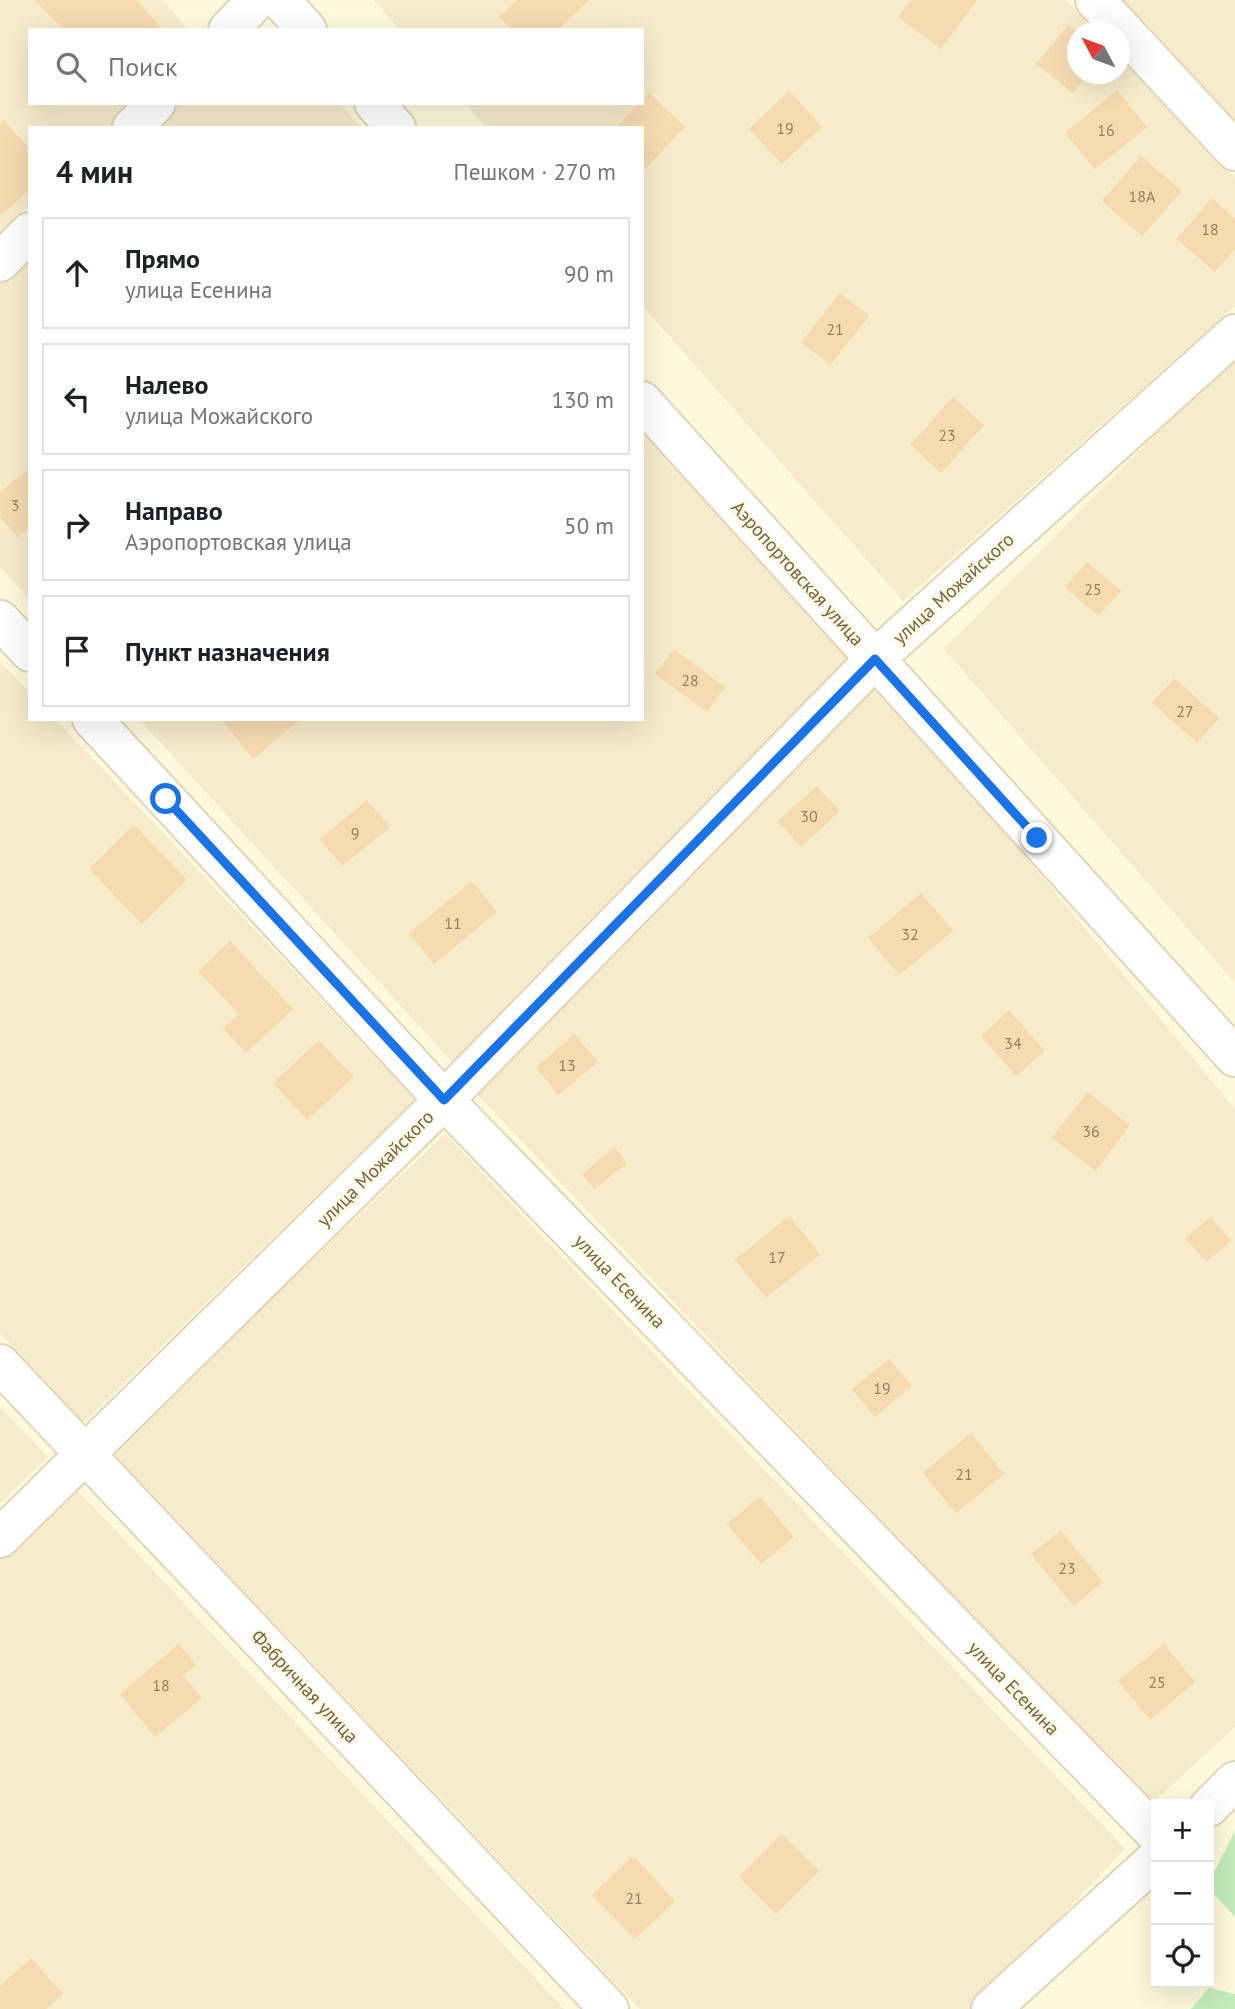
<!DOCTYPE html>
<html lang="ru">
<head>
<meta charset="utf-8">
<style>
  body { margin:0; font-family:"PT Sans",sans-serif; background:#f6f6f6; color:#202124 }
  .controls { position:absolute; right:21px; bottom:21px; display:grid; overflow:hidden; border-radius:0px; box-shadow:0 7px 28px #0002 }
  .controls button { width:63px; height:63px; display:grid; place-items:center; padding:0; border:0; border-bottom:2px solid #e0e0e0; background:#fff; color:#202124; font:35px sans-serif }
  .compass { position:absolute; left:1067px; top:21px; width:63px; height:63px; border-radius:50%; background:#fff; box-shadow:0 7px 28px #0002; rotate:311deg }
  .stop { position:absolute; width:21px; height:21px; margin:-16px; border:5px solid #1a73e8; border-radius:50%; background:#fff }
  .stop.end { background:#1a73e8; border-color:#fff; box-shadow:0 2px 7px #0008 }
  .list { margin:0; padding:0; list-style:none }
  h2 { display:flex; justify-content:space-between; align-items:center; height:91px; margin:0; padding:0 28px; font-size:30px }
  h2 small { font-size:23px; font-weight:400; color:#757577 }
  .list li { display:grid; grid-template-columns:46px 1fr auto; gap:21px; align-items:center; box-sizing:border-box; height:112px; margin:0 14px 14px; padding:0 14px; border:2px solid #e0e0e0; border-radius:0px }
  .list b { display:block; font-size:26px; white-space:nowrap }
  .list p { margin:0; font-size:23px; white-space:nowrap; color:#757577 }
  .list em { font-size:23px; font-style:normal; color:#757577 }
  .icon { flex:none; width:38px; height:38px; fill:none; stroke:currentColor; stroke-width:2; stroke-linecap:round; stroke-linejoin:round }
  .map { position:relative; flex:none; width:1235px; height:2009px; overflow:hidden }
  .search { position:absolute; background:#fff; box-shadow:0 7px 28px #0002; left:28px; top:28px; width:616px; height:77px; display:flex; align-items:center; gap:18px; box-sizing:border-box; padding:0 24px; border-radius:0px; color:#757577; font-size:26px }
  .panel { position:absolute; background:#fff; box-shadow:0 7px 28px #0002; left:28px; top:126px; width:616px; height:595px; border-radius:0px }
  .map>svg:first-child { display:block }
</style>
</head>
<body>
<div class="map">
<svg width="1235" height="2009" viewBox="0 0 1235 2009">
  <rect width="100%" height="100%" fill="#fef8dc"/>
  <g fill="#f6ebca">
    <polygon points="0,0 163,0 188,30 30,30 30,103 138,103 112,128 30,128 30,205 0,233"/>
    <polygon points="374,0 1066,0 1096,31 1078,32 1078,74 1120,74 1120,56 1235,177 1235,306 903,601 642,305 642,128 487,128 465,103 642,103 642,30 400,30"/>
    <polygon points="1123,0 1235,0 1235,120"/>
    <polygon points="164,103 339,103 362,128 139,128"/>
    <polygon points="30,233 30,600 0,567 0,261"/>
    <polygon points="1235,354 1235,983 944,649"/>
    <polygon points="642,429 859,662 455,1065 139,719 642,719"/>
    <polygon points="0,662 30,693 30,719 55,719 415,1099 84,1422 0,1333"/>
    <polygon points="875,675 1235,1109 1235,1727 1150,1805 477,1094"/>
    <polygon points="445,1134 1125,1849 973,2009 640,2009 111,1451"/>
    <polygon points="0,1407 48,1457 0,1503"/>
    <polygon points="73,1485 564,2009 0,2009 0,1555"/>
  </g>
  <g fill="#c4ecba">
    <polygon points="1235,1831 1235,1917 1209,1888 1209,1882"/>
    <polygon points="1209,1988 1235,1994 1235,2009 1191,2009"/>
  </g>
  <g fill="#f6dbb1">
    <polygon points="35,0 136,0 164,30 63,30"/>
    <polygon points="517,0 589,0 558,30 512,30 499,17"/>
    <polygon points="911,0 977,0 941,49 898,17"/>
    <polygon points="1068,25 1078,32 1078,74 1089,74 1073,93 1036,64"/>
    <polygon points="1117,90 1147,127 1095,169 1065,133"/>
    <polygon points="789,91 822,127 782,164 749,129"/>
    <polygon points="649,93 685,127 642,172 642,128 616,128 639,103 642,103 642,100"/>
    <polygon points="4,120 30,150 30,190 0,216 0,124"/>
    <polygon points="1141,156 1182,191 1142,236 1102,201"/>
    <polygon points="1212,198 1235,219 1235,249 1215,272 1177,239"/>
    <polygon points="840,293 869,316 830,365 801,342"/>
    <polygon points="953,397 984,425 941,473 910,445"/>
    <polygon points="30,468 30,527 17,537 0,517 0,492"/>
    <polygon points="1087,562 1121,591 1098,616 1065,587"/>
    <polygon points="674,649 725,687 707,712 655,674"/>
    <polygon points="1174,678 1219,718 1197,743 1152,703"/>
    <polygon points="223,719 301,719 253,759 222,720"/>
    <polygon points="817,786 840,811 801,847 778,821"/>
    <polygon points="367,800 390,827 342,866 320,839"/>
    <polygon points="134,825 187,880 142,924 89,869"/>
    <polygon points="472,881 497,912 434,964 409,933"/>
    <polygon points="921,893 953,931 899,975 868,938"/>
    <polygon points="230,941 293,1009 246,1053 223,1029 239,1014 198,971"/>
    <polygon points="1009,1010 1045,1051 1016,1076 981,1036"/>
    <polygon points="575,1034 598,1062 558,1095 536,1067"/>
    <polygon points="319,1040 354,1077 307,1120 273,1083"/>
    <polygon points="1087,1092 1130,1125 1096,1171 1052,1138"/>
    <polygon points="614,1147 627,1163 595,1189 582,1174"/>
    <polygon points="789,1216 820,1254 766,1298 735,1260"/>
    <polygon points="1211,1217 1231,1241 1206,1262 1185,1238"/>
    <polygon points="889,1359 912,1386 875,1417 852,1389"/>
    <polygon points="971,1433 1004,1474 956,1513 923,1473"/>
    <polygon points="760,1496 794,1537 761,1564 727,1524"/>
    <polygon points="1061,1531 1103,1582 1074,1606 1031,1554"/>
    <polygon points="179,1644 196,1665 183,1676 202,1698 155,1737 120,1694"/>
    <polygon points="1164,1644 1195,1682 1150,1720 1118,1681"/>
    <polygon points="782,1834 819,1871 776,1914 739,1877"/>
    <polygon points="633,1856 675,1901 635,1939 592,1895"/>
    <polygon points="31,1958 63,1994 46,2009 0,2009 0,1986"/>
  </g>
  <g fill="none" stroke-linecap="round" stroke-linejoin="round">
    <defs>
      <g id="minor">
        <polyline points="280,0 307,30"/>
        <polyline points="1095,0 1235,151"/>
        <polyline points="228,30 257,0"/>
        <polyline points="374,103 396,128"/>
        <polyline points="132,128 156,103"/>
        <polyline points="0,262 30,232"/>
        <polyline points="642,401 1235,1057"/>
        <polyline points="0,620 30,652"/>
        <polyline points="92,719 444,1100 1156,1834"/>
        <polyline points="0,1364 609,2009"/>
        <polyline points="0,1538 444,1100 875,659 1235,334"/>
        <polyline points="1209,1807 1235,1781"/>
        <polyline points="991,2009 1156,1859"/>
      </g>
    </defs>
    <use href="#minor" stroke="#e2d4b8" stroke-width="42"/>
    <use href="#minor" stroke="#fff" stroke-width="38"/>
  </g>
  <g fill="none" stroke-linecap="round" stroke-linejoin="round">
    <polyline stroke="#1a73e8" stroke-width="9" points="166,799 444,1100 875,659 1037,838"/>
  </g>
  <g text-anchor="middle" stroke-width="5" stroke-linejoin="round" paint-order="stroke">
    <g font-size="16" fill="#947e5e">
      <text x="785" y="134">19</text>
      <text x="1106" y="136">16</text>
      <text x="1142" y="202">18А</text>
      <text x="1210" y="235">18</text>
      <text x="835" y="335">21</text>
      <text x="947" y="441">23</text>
      <text x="15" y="511">3</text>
      <text x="1093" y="595">25</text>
      <text x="690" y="686">28</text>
      <text x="1185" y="717">27</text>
      <text x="809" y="822">30</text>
      <text x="355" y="839">9</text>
      <text x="453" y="929">11</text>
      <text x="910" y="940">32</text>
      <text x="1013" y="1049">34</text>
      <text x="567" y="1071">13</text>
      <text x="1091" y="1137">36</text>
      <text x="777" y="1263">17</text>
      <text x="882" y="1394">19</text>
      <text x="964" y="1480">21</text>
      <text x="1067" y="1574">23</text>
      <text x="1157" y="1688">25</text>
      <text x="161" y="1691">18</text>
      <text x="634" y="1904">21</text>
    </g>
    <g font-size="19" fill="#745f43" stroke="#fffae4">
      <text transform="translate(798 573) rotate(48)" y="7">Аэропортовская улица</text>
      <text transform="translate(953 588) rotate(-42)" y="7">улица Можайского</text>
      <text transform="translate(375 1168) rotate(-45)" y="7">улица Можайского</text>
      <text transform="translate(620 1281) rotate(46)" y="7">улица Есенина</text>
      <text transform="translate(305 1686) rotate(47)" y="7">Фабричная улица</text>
      <text transform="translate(1014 1688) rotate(46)" y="7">улица Есенина</text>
    </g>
  </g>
</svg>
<div class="controls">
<button>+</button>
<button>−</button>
<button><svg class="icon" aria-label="locate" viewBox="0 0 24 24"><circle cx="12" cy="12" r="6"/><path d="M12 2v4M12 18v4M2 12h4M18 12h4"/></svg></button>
</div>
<svg class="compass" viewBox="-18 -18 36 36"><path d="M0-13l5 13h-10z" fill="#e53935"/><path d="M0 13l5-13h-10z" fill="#757577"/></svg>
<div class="stop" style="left:166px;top:799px"></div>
<div class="stop end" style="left:1037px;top:838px"></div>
<div class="search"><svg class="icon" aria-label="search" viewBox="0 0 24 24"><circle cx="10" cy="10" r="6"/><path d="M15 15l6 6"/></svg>Поиск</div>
<section class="panel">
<h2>4 мин<small>Пешком · 270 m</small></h2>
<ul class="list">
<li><svg class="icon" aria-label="ahead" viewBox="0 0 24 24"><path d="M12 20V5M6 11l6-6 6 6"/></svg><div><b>Прямо</b><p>улица Есенина</p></div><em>90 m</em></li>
<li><svg class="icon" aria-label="left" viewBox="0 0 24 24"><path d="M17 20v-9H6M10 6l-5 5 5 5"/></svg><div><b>Налево</b><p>улица Можайского</p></div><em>130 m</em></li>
<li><svg class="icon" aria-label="right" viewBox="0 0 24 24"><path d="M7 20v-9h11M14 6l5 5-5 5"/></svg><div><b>Направо</b><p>Аэропортовская улица</p></div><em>50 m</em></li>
<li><svg class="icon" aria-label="arrive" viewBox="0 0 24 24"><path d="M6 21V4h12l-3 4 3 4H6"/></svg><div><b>Пункт назначения</b></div></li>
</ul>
</section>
</div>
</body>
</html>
